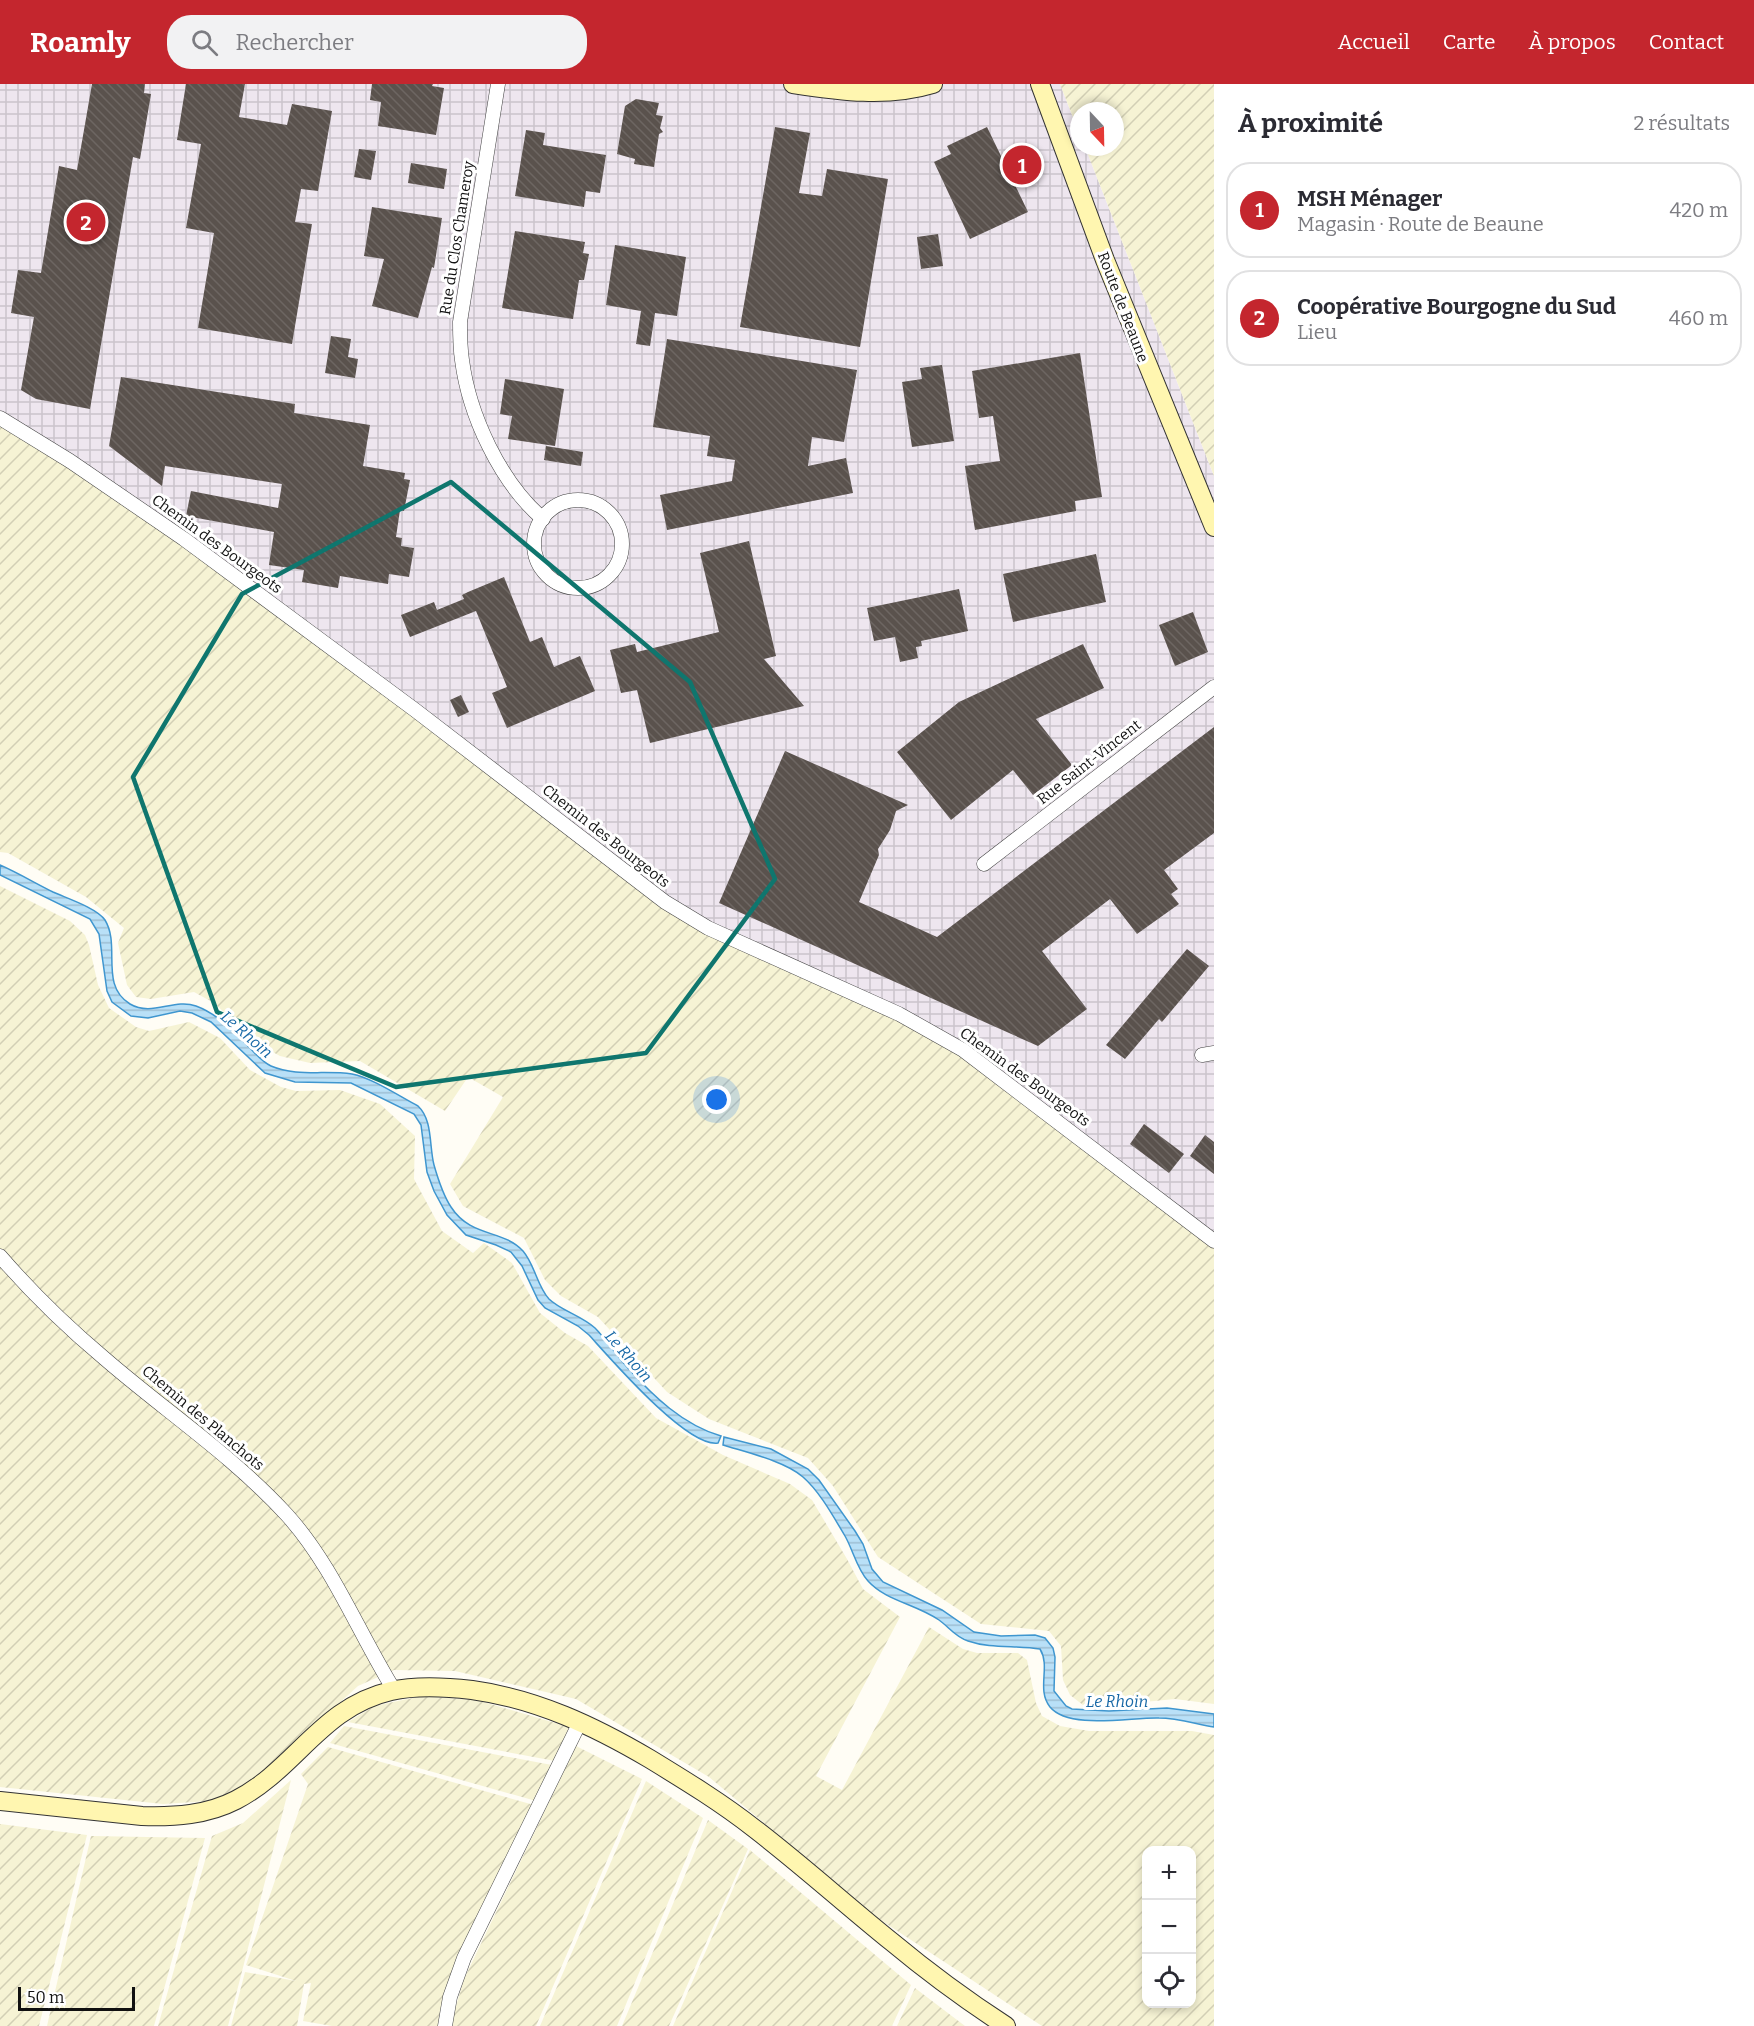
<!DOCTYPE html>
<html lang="fr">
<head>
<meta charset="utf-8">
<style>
  body { margin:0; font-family:Bitter,serif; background:#f2f2f3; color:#2b2b33 }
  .controls { position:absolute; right:18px; bottom:18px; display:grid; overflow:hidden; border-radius:12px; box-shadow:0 3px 9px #0003 }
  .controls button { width:54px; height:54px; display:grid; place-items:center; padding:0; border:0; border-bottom:2px solid #e1e1e2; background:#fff; color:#2b2b33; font:30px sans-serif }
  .compass { position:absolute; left:1070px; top:18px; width:54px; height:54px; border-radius:50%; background:#fff; box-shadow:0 3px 9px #0003; rotate:158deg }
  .scale { position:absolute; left:18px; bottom:15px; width:117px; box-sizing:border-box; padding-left:6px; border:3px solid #111; border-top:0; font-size:16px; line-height:21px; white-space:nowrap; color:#111; -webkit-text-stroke:4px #fff; paint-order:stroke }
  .you { position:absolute; left:717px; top:1016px; width:21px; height:21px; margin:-15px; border:4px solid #fff; border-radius:50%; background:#1a73e8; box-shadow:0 0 0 9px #1a73e833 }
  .badge { display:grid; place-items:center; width:39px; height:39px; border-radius:50%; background:#c4262e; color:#fff; font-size:20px; font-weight:700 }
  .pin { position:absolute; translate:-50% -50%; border:3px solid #fff; box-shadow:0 2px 6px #0006 }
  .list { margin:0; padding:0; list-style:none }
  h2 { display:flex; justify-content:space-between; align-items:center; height:78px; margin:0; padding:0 24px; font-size:26px }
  h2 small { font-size:20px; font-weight:400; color:#7c7c81 }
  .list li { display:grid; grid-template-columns:39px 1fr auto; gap:18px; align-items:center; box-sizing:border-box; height:96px; margin:0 12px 12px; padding:0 12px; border:2px solid #e1e1e2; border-radius:24px }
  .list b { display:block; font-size:22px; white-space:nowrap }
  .list p { margin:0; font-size:20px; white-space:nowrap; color:#7c7c81 }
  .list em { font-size:20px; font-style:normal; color:#7c7c81 }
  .icon { flex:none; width:33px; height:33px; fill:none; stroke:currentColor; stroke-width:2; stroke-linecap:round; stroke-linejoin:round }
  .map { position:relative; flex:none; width:1214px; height:1942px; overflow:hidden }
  header { display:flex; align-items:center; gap:36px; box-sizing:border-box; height:84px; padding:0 30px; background:#c4262e; color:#fff }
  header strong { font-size:28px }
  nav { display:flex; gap:33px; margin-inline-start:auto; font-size:21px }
  .search { width:420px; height:54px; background:#f2f2f3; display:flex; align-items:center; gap:15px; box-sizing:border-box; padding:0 21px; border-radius:24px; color:#7c7c81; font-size:22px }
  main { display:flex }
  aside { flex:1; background:#fff }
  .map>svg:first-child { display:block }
</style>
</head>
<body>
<header>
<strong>Roamly</strong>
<div class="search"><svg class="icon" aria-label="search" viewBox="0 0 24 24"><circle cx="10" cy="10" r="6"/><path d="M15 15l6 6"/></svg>Rechercher</div>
<nav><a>Accueil</a><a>Carte</a><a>À propos</a><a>Contact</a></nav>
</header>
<main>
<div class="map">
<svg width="1214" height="1942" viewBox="0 0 1214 1942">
  <defs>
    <pattern id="industrial-grid" width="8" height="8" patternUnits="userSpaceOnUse" patternTransform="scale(1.5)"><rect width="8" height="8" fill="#eee6ef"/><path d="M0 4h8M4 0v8" fill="none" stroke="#cbc4cc"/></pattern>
    <pattern id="farmland-furrows" width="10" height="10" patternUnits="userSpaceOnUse" patternTransform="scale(1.5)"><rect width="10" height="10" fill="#f6f3d4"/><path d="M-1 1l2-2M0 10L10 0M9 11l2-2" fill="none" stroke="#d2cfb5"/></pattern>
    <pattern id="water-rules" width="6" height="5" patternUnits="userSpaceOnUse" patternTransform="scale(1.5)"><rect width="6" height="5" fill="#b9e0f7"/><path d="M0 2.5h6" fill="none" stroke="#9ebfd3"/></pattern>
    <pattern id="building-back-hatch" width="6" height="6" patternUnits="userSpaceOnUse" patternTransform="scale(1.5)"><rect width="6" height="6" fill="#5a524d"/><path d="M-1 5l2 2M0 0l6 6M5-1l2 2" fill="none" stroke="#6d6662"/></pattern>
  </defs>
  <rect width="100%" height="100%" fill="#fffdf5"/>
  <polygon fill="url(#industrial-grid)" points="0,0 1060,0 1079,49 1079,63 1085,63 1214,392 1214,1163 670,828 379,607 129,423 0,341"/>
  <g fill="url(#farmland-furrows)" fill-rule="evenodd">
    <polygon points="1060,0 1214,0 1214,392 1085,63 1115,63 1115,27 1079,27 1079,49"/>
    <polygon points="0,341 129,423 256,514 670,828 698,846 902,938 977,976 1214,1163 1214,1620 1175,1615 1113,1621 1083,1621 1070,1611 1063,1596 1061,1562 1049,1547 981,1540 878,1473 833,1402 808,1374 709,1335 667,1308 598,1233 561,1212 545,1196 524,1154 463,1122 450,1100 503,1013 468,993 445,1027 360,977 310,979 280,972 260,961 214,919 194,908 151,915 136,913 127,901 118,859 124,844 86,813 8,769 0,768"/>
    <path d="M0,802L70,837L85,851L89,861L98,901L109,924L136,943L149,947L189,938L220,954L250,986L281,1003L296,1007L340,1006L380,1020L415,1052L414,1095L442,1147L473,1169L484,1159L512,1179L540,1229L565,1249L588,1262L656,1334L723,1371L790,1400L812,1416L847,1475L863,1505L900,1533L816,1692L842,1706L929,1543L963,1565L977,1569H1018L1027,1576L1036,1619L1042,1632L1060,1642L1089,1647H1192L1214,1651V1942H1042L876,1833L709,1693L576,1615L455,1587L394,1586L358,1602L268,1684L243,1703L210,1717L163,1720L0,1703ZM1146,1766H1192V1920H1146Z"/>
    <polygon points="422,1612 477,1616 569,1643 555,1677 348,1638 374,1622"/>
    <polygon points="344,1642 552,1681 536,1717 330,1659"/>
    <polygon points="576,1662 642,1695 536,1942 452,1942 452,1936 464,1895"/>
    <polygon points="328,1663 534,1721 450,1897 440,1927 439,1942 332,1942 303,1937 311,1899 304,1900 297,1942 231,1942 245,1888 296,1897 246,1881 308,1700 301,1690"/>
    <polygon points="291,1696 228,1942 158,1942 212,1752 243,1739"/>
    <polygon points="646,1697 703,1734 617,1942 540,1942"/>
    <polygon points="708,1736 748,1765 669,1942 622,1942"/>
    <polygon points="0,1740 87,1751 39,1942 0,1942"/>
    <polygon points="91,1752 205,1754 154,1942 47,1942"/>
    <polygon points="750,1766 911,1901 892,1942 673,1942"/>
    <polygon points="915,1904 965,1942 897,1942"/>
  </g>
  <g fill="url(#water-rules)" stroke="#3f96cf" stroke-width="1.5">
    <path d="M0,781C18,789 35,799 53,808C66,814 97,824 105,836C121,862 99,901 130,920C152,933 174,914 196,922C218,930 234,948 250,964C256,970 262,978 271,982C297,993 325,986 352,990C372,994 399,1012 418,1022C433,1036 429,1062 434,1081C438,1095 443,1111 451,1123C471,1154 503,1145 523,1167C535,1181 537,1202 549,1215C560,1226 582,1232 595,1244C607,1256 616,1271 627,1283C653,1312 683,1341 721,1352L718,1359C687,1364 610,1274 589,1251L578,1242L545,1224L538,1216L522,1182L511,1168L496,1161L466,1151L447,1131L434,1107L427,1088L421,1041L414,1030L351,999L295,998L265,989L211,938L192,929L180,927L148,934L131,932L112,918L107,907L99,850L90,835L0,791Z"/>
    <path d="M724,1353L771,1365L808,1385L819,1396L855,1447L863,1460L872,1485L883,1498L942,1526L974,1548L1001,1552L1035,1551L1045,1554L1053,1564L1055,1573L1054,1607L1066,1622L1072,1625L1109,1627L1167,1624L1214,1630V1643C1196,1640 1177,1634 1159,1634C1131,1633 1069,1646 1050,1623C1036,1605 1051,1583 1040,1565C1016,1561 991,1565 968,1557C955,1553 949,1543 939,1536C916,1520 886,1517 868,1497C857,1485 853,1466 845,1452C833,1432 820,1408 803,1393C785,1377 745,1368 723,1361Z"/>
  </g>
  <g fill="url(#building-back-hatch)">
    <polygon points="92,0 145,0 144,9 151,10 140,75 133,73 90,325 36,315 21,306 34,233 11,229 18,186 41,189 59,82 77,86"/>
    <polygon points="186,0 245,0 239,33 287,41 292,20 332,27 318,107 301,105 295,138 312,140 292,260 198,244 214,149 186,144 201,60 177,56"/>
    <polygon points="372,0 433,0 432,2 444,4 436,51 378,42 381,18 370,16"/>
    <polygon points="636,15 659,19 656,31 663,32 660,44 663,48 659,50 654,83 634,80 635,75 617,70 625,22"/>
    <polygon points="775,43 810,49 799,109 822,112 827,85 888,95 860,263 740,243"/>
    <polygon points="987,43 1028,128 970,155 934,78 951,70 947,62"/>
    <polygon points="526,46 545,49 543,61 606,71 600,109 586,107 584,123 515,112"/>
    <polygon points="359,65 376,67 371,96 354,93"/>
    <polygon points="411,79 447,85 444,105 408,99"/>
    <polygon points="372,123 442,134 434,184 432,183 418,234 372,222 384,175 364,172"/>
    <polygon points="515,147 585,158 583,169 589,170 584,196 579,196 573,235 502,224"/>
    <polygon points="938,150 943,182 921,185 917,153"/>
    <polygon points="615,161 686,173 677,232 655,229 650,262 636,260 641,227 606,221"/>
    <polygon points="331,252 351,255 348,273 358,275 355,294 325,289"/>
    <polygon points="667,255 857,286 844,358 812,353 808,382 846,374 853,409 667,446 660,411 732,397 735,376 707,372 710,352 653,343"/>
    <polygon points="1080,269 1102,413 1075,417 1076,427 975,446 965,382 1000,377 993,332 979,334 972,287"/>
    <polygon points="942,281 954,357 912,363 902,298 922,295 920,284"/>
    <polygon points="121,293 295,320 294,329 370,341 363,382 405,389 404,395 410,396 404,427 400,426 396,453 402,454 401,462 414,464 409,493 389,490 388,500 340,492 338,504 302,498 304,486 269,481 274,448 186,432 191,407 278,424 282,400 165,382 162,402 109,362"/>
    <polygon points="505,295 564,305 555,362 508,355 512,332 500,330"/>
    <polygon points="546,362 583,368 581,382 544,376"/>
    <polygon points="749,457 776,572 764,575 804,622 650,659 637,606 621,609 610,566 635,560 637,568 719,548 700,469"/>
    <polygon points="1096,470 1106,518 1013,538 1003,490"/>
    <polygon points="504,493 530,558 542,553 554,583 580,572 595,607 507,644 492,609 507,603 476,527 410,553 401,531 434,518 437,526 464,515 462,511 468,508"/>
    <polygon points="959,505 968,547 921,557 922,562 916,563 918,574 900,578 895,553 874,557 867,524"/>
    <polygon points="1193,528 1208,568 1175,582 1159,541"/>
    <polygon points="1083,560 1104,604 1036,635 1072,681 1033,711 1013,686 951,736 897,668 959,618"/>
    <polygon points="461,611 469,628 458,633 450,616"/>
    <polygon points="1214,643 1214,749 1164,786 1178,805 1171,810 1179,820 1137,850 1110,815 1042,867 1087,925 1038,962 719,819 785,667 908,721 896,727 890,746 878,765 879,771 859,818 937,853"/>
    <polygon points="1187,865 1209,882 1162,938 1159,935 1125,975 1106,961"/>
    <polygon points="1144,1040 1184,1070 1169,1089 1130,1060"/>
    <polygon points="1205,1051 1214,1058 1214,1090 1190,1072"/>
  </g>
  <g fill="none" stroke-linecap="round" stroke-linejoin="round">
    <defs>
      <g id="street">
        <path d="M498,0L460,238C460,251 460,263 462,276C469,331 500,398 543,435"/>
        <polyline points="0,334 70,377 184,455 415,626 665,818 708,844 899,930 963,966 1214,1157"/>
        <circle cx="578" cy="460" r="44"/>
        <polyline points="984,780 1214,603"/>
        <polyline points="1202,971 1214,969"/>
        <path d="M0,1172C32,1209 67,1243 104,1274C165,1327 232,1371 287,1431C333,1482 358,1548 394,1606"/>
        <polyline points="445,1942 450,1913 464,1874 580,1638"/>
      </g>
      <g id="secondary">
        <path d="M793,0C840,7 887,14 933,0"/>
        <polyline points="1040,0 1105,176 1214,443"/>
        <path d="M0,1717L142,1732C175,1733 207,1731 236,1716C296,1685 321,1623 391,1607C417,1601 446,1603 472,1606C537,1615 594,1642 650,1675C686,1697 722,1719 755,1745C802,1781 846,1821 892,1858C928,1888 966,1916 1006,1942"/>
      </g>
    </defs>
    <use href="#street" stroke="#444" stroke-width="15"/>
    <use href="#secondary" stroke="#333" stroke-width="20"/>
    <use href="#street" stroke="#fff" stroke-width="14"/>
    <use href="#secondary" stroke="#fff6b0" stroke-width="18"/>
  </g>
  <path fill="none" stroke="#0f766e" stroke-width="4.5" stroke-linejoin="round" d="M451,398L690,598L775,795L646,969L396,1003L217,928L133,693L242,510Z"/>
  <g text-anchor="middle" stroke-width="6" stroke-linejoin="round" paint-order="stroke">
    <g font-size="15" fill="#111" stroke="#fff">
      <text transform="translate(457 154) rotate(-81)" y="5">Rue du Clos Chameroy</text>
      <text transform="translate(1123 223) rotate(69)" y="5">Route de Beaune</text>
      <text transform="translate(217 460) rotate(36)" y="5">Chemin des Bourgeots</text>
      <text transform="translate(1089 678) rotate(-38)" y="5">Rue Saint-Vincent</text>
      <text transform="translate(606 752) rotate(38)" y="5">Chemin des Bourgeots</text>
      <text transform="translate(1025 993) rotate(36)" y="5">Chemin des Bourgeots</text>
      <text transform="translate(203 1334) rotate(40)" y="5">Chemin des Planchots</text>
    </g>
    <g font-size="16" font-style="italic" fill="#1768a6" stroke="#fff">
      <text transform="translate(247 950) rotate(41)" y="6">Le Rhoin</text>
      <text transform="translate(629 1272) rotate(49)" y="6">Le Rhoin</text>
      <text x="1117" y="1623">Le Rhoin</text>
    </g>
  </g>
</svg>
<div class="controls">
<button>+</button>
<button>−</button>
<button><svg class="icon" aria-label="locate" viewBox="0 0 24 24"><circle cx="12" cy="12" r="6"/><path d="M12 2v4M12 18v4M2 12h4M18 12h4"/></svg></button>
</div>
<svg class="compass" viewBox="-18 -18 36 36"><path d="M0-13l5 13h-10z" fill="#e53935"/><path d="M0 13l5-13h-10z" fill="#7c7c81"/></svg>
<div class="scale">50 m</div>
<div class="you"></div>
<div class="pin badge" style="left:1022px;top:81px">1</div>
<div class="pin badge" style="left:86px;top:138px">2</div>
</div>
<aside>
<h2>À proximité<small>2 résultats</small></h2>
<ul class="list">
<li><span class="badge">1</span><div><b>MSH Ménager</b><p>Magasin · Route de Beaune</p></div><em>420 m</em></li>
<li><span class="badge">2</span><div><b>Coopérative Bourgogne du Sud</b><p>Lieu</p></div><em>460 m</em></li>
</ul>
</aside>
</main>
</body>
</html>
